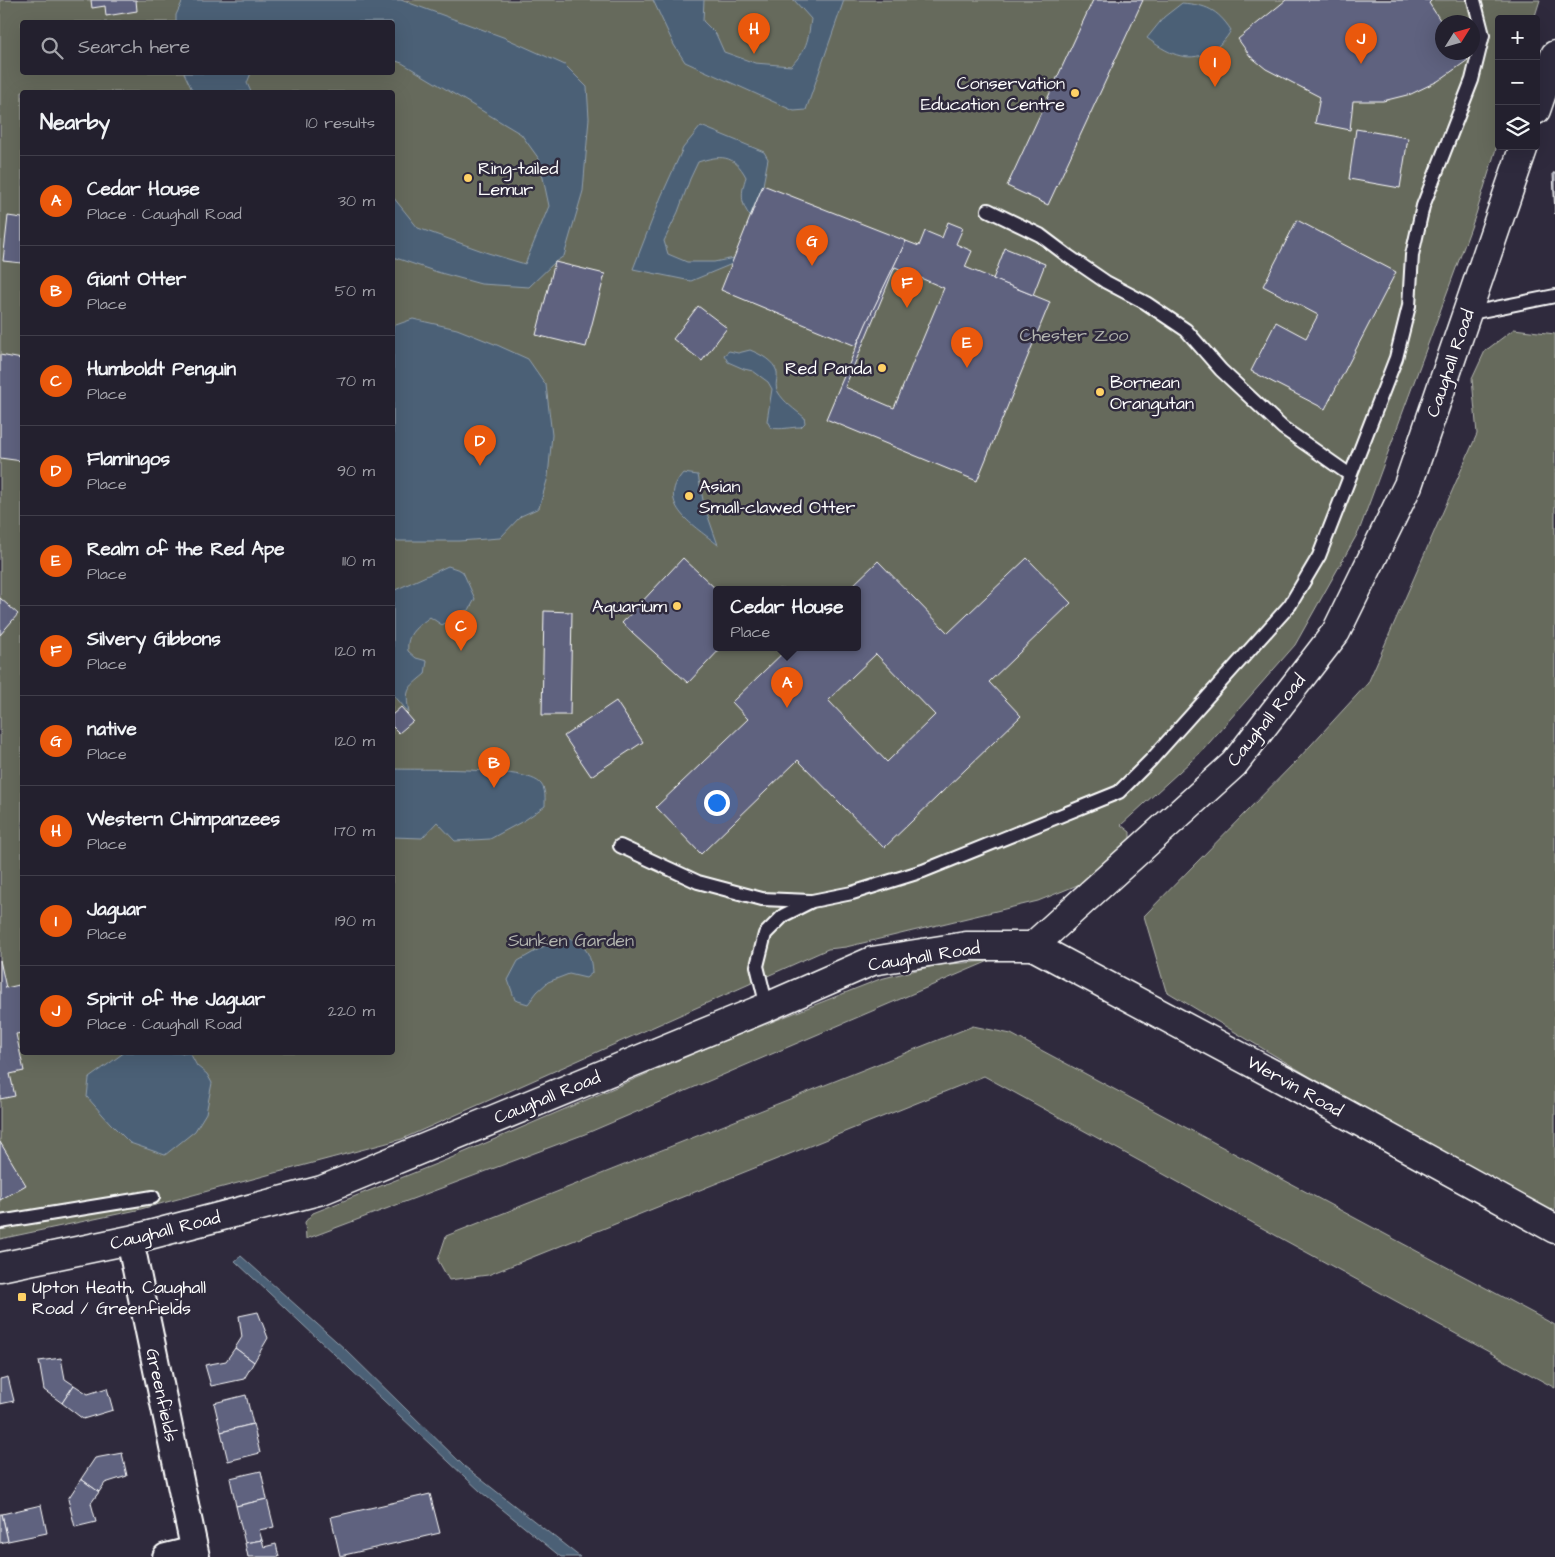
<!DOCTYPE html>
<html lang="en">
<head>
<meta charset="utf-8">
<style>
  body { margin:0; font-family:"Architects Daughter",sans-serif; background:#2b2836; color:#f1f3f6 }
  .controls { position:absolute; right:15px; top:15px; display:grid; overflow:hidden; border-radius:5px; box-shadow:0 5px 20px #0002 }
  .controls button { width:45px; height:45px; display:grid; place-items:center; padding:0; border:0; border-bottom:1px solid #403e4a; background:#23202e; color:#f1f3f6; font:25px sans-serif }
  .compass { position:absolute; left:1435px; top:15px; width:45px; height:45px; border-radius:50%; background:#23202e; box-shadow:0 5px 20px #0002; rotate:53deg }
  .you { position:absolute; left:716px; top:802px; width:18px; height:18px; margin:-12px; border:4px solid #fff; border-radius:50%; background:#1a73e8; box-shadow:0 0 0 8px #1a73e833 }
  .badge { display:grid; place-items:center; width:32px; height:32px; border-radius:50%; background:#ea580c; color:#fff; font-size:16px; font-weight:700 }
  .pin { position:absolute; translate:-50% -41px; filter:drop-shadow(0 1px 2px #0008) }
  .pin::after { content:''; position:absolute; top:26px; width:18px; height:15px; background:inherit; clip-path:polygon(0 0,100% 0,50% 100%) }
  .popup { position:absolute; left:713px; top:586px; width:148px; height:65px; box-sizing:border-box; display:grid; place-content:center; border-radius:5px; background:#23202e; filter:drop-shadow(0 1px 4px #0005); font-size:16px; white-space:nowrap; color:#a3a3aa }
  .popup b { font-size:19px; color:#f1f3f6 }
  .popup::after { content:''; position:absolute; left:50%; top:100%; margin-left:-10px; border:10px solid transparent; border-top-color:#23202e }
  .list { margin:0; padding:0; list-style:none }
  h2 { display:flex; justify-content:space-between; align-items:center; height:65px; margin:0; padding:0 20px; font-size:21px }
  h2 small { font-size:16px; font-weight:400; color:#a3a3aa }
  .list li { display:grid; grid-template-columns:32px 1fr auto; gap:15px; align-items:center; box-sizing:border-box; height:90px; padding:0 20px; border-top:1px solid #403e4a }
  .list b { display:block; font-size:19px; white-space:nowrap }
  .list p { margin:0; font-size:16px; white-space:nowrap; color:#a3a3aa }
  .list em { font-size:16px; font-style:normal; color:#a3a3aa }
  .icon { flex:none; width:28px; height:28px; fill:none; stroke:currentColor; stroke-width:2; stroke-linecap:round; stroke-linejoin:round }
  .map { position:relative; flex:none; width:1555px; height:1557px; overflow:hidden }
  .search { position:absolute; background:#23202e; box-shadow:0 5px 20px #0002; left:20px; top:20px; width:375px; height:55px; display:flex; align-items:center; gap:12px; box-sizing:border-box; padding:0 18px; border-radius:5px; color:#a3a3aa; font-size:19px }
  .panel { position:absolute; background:#23202e; box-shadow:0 5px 20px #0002; left:20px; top:90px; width:375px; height:965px; border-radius:5px }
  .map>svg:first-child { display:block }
</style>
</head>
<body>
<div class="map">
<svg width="1555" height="1557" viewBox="0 0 1555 1557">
  <rect width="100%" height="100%" fill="#2f2a3d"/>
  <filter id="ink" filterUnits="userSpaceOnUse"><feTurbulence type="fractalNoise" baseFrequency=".02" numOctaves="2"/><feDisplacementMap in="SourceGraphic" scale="10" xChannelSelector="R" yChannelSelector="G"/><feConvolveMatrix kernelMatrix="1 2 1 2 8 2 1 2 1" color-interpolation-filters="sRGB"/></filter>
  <g filter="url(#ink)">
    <g fill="#666a5c" stroke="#b2b4ae" fill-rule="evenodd">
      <path d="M0,0H1540L1534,19H1499V139L1476,214L1359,531L1295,645L1202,751L1121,825L1130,832V842L1119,859L1080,884L1038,901L846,947L828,949L402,1139L137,1210L0,1239ZM22,22H392V72H22ZM1442,22H1472V52H1442ZM22,92H392V1052H22ZM717,589H857V647H717Z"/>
      <polygon points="1514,329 1555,334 1555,1217 1314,1079 1166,991 1144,916 1299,758 1368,683 1477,434 1472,379 1485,351"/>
      <polygon points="989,961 585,1134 306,1239 305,1222 313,1213 451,1158 716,1044 880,979 937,965"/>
      <polygon points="973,1026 1011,1034 1555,1325 1555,1388 984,1076 488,1275 449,1280 438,1260 446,1236"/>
    </g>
    <g fill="#4b6176" stroke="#93a0ad">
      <polygon points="183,0 401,0 503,37 565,65 587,87 589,118 583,191 564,256 555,262 529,287 481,284 437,272 393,257 393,197 418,228 488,253 525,264 549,206 539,159 521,134 402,63 393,60 392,22 176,22 176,15"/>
      <path d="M653,0H704L703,21L716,34L724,52L755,63L791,66C807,49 808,41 811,19L794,0H844L806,110L794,111L685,62L674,45Z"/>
      <path d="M1182,3C1206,5 1217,9 1231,30C1226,40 1219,46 1209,52C1186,64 1166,52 1147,38L1164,17Z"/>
      <polygon points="184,73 251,73 247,83 251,92 193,92"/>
      <path d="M701,126L764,152L768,159L763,185L750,216C740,203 741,192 746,177C734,154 720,155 698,162L690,179L678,212L664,241L668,254L687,262H714L734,258L732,264L691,281L633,269L661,197L683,148Z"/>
      <polygon points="413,319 457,329 497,345 528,359 546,385 552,435 548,477 539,508 521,516 500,538 459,541 393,541 393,326"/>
      <path d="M750,350C760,354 774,361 777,372C778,379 774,385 778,392C784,402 795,410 804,417L805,423L801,427C789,427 783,430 771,428L767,421L772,389L768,382L753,371L744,369L728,362L724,355L729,351L738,353Z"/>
      <path d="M683,473L698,475L704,505L718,545C695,526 655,505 683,473Z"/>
      <path d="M448,566L460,570L463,572L475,599L469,610C455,612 454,618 442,625L430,617C417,627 406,633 408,651L416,658L427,661L425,674C407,689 405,689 409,713L393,694V591Z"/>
      <path d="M393,769C418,770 527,766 541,784C546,790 545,799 545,806L525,820L490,839L455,841L437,822L422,838L393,837Z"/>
      <path d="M568,937C586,946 591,953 592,973L586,978L569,974L548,982L537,992L528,1004L515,1000L508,980L518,961L546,945Z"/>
      <polygon points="125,1052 190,1053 197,1066 207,1074 212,1083 206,1113 195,1131 165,1155 130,1143 110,1123 87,1097 89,1078"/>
      <polygon points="241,1256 345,1349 464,1466 580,1557 561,1557 481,1492 235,1261"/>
    </g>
    <g fill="#5f627f" stroke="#fff" fill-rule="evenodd">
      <polygon points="91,0 136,0 137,11 106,16 105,6 92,8"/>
      <polygon points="1093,0 1143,0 1048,205 1007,186"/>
      <polygon points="1286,0 1432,0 1429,3 1442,23 1442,52 1463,52 1468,60 1438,81 1411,94 1383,101 1353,101 1350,130 1315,123 1320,97 1266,69 1250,56 1238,39"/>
      <polygon points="1356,129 1408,138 1400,188 1349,179"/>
      <polygon points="1553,173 1555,173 1555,214"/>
      <polygon points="763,185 906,241 856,346 721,290"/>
      <polygon points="8,216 22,218 22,263 3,261"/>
      <polygon points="1297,220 1396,272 1325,409 1251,371 1276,322 1306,338 1318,315 1263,286"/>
      <path d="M948,222L963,228L956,244L972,251L965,267L1050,302L977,481L826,419L866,324L906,241L919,246L925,231L942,238ZM895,267L944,288L894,408L845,387Z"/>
      <polygon points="1005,248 1045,264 1033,295 993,279"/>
      <polygon points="555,262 605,274 586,347 536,335"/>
      <polygon points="698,306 727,328 702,361 673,339"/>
      <polygon points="0,355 22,359 22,461 0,458"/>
      <polygon points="683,558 717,590 717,647 722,647 688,683 622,623"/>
      <path d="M1027,558L1071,603L989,682L1021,716L884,848L798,760L701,854L656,807L748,719L732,702L789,647H857V589H849L878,561L948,633ZM876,654L935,715L887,762L828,700Z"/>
      <polygon points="0,598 18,614 0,635"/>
      <polygon points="544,611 572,612 570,715 542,715"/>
      <polygon points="616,701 643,742 591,776 564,736"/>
      <polygon points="401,707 413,721 399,733 392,726 392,715"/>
      <polygon points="0,960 6,988 19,985 22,1001 22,1033 16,1034 24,1071 10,1074 15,1096 0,1099"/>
      <polygon points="0,1142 26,1185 0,1200"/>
      <polygon points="258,1312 268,1338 254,1362 235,1348 242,1337 239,1316"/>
      <polygon points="235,1348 254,1362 244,1379 211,1386 205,1365 226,1361"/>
      <polygon points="61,1358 65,1379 74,1385 62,1403 44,1390 39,1361"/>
      <polygon points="8,1377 14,1401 0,1404 0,1379"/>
      <polygon points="74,1385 88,1394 107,1388 113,1410 83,1419 62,1403"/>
      <polygon points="246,1395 253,1424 221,1432 214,1403"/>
      <polygon points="253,1424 260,1453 228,1461 221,1432"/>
      <polygon points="122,1453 127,1476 105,1483 99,1492 81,1479 95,1458"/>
      <polygon points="261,1471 267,1499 236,1506 230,1478"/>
      <polygon points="81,1479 99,1492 91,1503 96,1522 75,1527 68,1499"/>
      <polygon points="430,1494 440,1533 340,1556 331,1517"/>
      <polygon points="267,1499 274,1527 259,1530 262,1540 245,1543 236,1506"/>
      <polygon points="41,1505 47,1533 8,1541 2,1514"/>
      <polygon points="0,1514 2,1514 8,1541 0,1543"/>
      <polygon points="262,1540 264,1547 276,1544 279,1557 248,1557 245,1543"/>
    </g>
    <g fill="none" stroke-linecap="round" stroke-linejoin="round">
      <defs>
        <g id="lane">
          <polyline points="988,210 1040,235 1068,256 1106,282 1146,303 1186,330 1221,370 1283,428 1350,475"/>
          <polyline points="1466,314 1555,296"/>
          <polyline points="620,846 698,882 762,899 810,901"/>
          <polyline points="767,1007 757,966 765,934 784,915 812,901 852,893 923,871 1119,792 1151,760 1290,605 1319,556 1396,358 1409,306 1412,255 1423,206 1472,80 1483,35 1474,0"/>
          <polyline points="0,1222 153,1197"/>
        </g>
        <g id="street">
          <polyline points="130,1240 196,1557"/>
          <polyline points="166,1557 194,1550"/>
        </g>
        <g id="secondary">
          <polyline points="1536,110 1555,55"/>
          <polyline points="1033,946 1286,1081 1555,1229"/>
          <polyline points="0,1267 130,1240 322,1190 767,1007 872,961 966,946 1033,946 1234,764 1336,632 1408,485 1524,146"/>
        </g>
      </defs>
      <use href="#lane" stroke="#fff" stroke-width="16"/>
      <use href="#street" stroke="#fff" stroke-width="30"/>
      <use href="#secondary" stroke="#fff" stroke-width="31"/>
      <use href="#lane" stroke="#2f2a3d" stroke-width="12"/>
      <use href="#street" stroke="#2f2a3d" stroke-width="26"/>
      <use href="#secondary" stroke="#2f2a3d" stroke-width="28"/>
    </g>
  </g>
  <g fill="#ffd166" stroke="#2f2a3d" stroke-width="2">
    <circle cx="1075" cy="93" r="5"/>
    <circle cx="468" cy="178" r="5"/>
    <circle cx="882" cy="368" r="5"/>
    <circle cx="1100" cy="392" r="5"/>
    <circle cx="689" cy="496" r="5"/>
    <circle cx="677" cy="606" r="5"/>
    <rect x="17" y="1292" width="10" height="10" rx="2.5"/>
  </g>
  <g text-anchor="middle" stroke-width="5" stroke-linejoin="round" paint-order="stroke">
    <g font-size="18" fill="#fff" stroke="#2f2a3d" text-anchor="start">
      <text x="1065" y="89" text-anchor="end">Conservation<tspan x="1065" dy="21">Education Centre</tspan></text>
      <text x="478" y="174">Ring-tailed<tspan x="478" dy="21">Lemur</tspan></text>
      <text x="872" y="374" text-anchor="end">Red Panda</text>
      <text x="1110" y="388">Bornean<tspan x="1110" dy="21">Orangutan</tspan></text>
      <text x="699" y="492">Asian<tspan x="699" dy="21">Small-clawed Otter</tspan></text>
      <text x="667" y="612" text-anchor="end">Aquarium</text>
      <text x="32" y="1293">Upton Heath, Caughall<tspan x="32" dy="21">Road / Greenfields</tspan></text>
    </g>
    <g font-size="18" fill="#b2b4ae" stroke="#2f2a3d">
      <text x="1074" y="341">Chester Zoo</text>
      <text x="571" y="946">Sunken Garden</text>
    </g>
    <g font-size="18" fill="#fff" stroke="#2f2a3d">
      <text transform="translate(1450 363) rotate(-71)" y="6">Caughall Road</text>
      <text transform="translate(1266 720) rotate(-51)" y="6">Caughall Road</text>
      <text transform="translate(924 956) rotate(-9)" y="6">Caughall Road</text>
      <text transform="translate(1295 1086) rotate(29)" y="6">Wervin Road</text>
      <text transform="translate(547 1097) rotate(-22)" y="6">Caughall Road</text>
      <text transform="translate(165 1230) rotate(-14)" y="6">Caughall Road</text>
      <text transform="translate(162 1395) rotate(78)" y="6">Greenfields</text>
    </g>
  </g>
</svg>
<div class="controls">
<button>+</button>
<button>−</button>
<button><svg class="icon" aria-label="layers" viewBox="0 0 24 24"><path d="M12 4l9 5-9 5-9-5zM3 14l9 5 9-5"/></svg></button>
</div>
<svg class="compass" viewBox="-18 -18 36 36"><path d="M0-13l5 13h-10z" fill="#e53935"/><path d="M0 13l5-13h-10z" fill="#a3a3aa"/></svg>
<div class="you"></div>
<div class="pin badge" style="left:787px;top:708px">A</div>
<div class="popup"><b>Cedar House</b>Place</div>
<div class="pin badge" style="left:494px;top:788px">B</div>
<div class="pin badge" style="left:461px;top:651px">C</div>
<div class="pin badge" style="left:480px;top:466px">D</div>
<div class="pin badge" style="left:967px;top:368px">E</div>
<div class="pin badge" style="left:907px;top:308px">F</div>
<div class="pin badge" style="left:812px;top:266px">G</div>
<div class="pin badge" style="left:754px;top:54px">H</div>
<div class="pin badge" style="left:1215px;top:87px">I</div>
<div class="pin badge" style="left:1361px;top:64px">J</div>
<div class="search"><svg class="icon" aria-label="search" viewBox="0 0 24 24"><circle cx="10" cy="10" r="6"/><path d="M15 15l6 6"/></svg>Search here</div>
<section class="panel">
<h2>Nearby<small>10 results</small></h2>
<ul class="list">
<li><span class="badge">A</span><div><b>Cedar House</b><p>Place · Caughall Road</p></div><em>30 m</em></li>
<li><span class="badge">B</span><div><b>Giant Otter</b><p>Place</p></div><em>50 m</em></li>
<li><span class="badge">C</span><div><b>Humboldt Penguin</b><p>Place</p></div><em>70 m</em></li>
<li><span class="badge">D</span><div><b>Flamingos</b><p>Place</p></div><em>90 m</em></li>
<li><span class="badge">E</span><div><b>Realm of the Red Ape</b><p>Place</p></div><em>110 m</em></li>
<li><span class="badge">F</span><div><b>Silvery Gibbons</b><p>Place</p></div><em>120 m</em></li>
<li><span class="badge">G</span><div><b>native</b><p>Place</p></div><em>120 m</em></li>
<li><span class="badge">H</span><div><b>Western Chimpanzees</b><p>Place</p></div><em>170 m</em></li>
<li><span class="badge">I</span><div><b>Jaguar</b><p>Place</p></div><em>190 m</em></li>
<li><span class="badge">J</span><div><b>Spirit of the Jaguar</b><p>Place · Caughall Road</p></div><em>220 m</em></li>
</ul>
</section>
</div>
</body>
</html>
